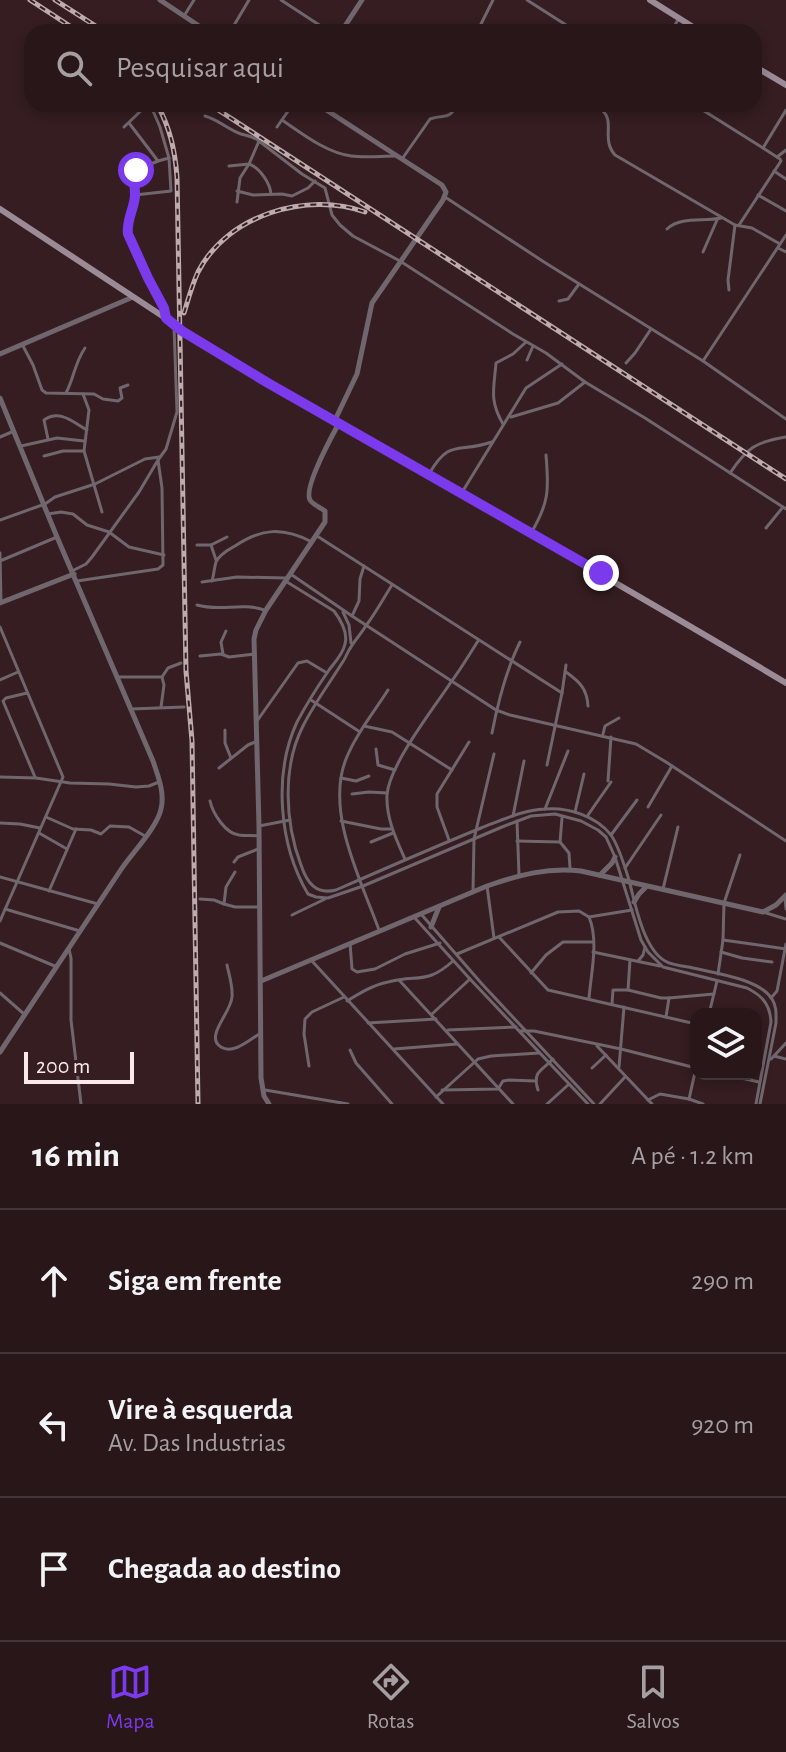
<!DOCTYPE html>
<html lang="pt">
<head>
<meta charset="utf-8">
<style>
  body { margin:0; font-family:"Alegreya Sans",sans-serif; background:#301f22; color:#f1f3f6 }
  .controls { position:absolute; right:24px; bottom:24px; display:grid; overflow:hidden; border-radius:16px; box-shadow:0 4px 12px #0003 }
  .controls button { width:72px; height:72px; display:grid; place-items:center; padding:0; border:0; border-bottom:2px solid #443538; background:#281619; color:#f1f3f6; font:40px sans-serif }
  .scale { position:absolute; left:24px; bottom:20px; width:110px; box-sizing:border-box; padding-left:8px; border:4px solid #fae8ea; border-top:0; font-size:22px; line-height:28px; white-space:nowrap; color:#fae8ea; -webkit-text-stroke:6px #351d21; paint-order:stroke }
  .stop { position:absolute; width:24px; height:24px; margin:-18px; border:6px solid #7c3aed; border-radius:50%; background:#fff }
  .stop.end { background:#7c3aed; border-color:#fff; box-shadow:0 2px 8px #0008 }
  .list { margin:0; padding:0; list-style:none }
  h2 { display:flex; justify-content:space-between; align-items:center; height:104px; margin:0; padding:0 32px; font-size:34px }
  h2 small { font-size:26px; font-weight:400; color:#a59fa2 }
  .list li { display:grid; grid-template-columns:52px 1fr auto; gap:24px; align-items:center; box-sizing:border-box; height:144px; padding:0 32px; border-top:2px solid #443538 }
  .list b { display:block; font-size:30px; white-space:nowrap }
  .list p { margin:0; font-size:26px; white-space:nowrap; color:#a59fa2 }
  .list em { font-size:26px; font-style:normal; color:#a59fa2 }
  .icon { flex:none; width:44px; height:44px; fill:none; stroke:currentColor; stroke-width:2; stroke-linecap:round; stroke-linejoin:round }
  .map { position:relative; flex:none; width:786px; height:1104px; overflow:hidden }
  .search { position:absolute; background:#281619; box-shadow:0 4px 12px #0003; left:24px; right:24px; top:24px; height:88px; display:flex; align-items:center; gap:20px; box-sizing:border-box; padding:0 28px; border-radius:24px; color:#a59fa2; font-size:30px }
  .sheet { height:536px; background:#281619 }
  nav { display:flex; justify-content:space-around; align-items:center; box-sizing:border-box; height:112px; border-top:2px solid #443538; background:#281619; font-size:22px; color:#a59fa2 }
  nav a { display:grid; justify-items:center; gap:4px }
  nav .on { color:#7c3aed }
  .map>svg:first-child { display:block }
</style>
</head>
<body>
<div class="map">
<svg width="786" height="1104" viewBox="0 0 786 1104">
  <rect width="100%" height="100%" fill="#351d21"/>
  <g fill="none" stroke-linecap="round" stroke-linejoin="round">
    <g stroke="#70666d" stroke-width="3">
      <polyline points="281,0 330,32"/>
      <polyline points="527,0 577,32"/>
      <polyline points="184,16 194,0"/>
      <polyline points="230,32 249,0"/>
      <polyline points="485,32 481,29 481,24 493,0"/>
      <polyline points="671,32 679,18"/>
      <polyline points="150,104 160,127 169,158"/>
      <path d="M591,104C595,106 600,108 603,111C615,123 601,139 615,155L735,225L752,228L780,244"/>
      <polyline points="693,104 763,148 786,110"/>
      <path d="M205,116C219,120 227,129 241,134C248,136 253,136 259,141"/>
      <path d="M282,120C303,134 325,152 351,156C366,158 381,156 396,156"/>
      <polyline points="129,123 158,161"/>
      <polyline points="124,127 148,104"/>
      <polyline points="277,127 293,104"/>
      <polyline points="777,157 786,150"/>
      <path d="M402,159L430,119C446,113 447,122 458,104"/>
      <polyline points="229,166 249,164 259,141 302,174 325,188 332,215 340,225 353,236 400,261 513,334 546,353 585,382 645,418 786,509"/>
      <polyline points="774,171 786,179"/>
      <polyline points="237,191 253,195 282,194 292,196 308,188 315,181"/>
      <polyline points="135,195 134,179 136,170 158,161 169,158 171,191 135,195 128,222 128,234 148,278 164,308 166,318"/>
      <polyline points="758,195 786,211"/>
      <polyline points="445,197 544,262 703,361 786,419"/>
      <path d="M237,202L240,178L249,164C260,168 270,183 271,194"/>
      <polyline points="739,225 781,161 780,159 763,148"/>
      <path d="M667,229C681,216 704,222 721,218"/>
      <polyline points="778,248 786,252"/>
      <polyline points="703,252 717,220"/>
      <polyline points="729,290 728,280 735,225"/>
      <polyline points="559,301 568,299 579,284"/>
      <polyline points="22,344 33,365 42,390 46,393 94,394 103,399 118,401 122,398 120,388 128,385"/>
      <polyline points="527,360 533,346"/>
      <polyline points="703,361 786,235"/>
      <polyline points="626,363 635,353 651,329"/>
      <path d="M66,393C74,378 75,362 85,348"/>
      <polyline points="83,394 89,410 84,451 102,512"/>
      <polyline points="511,417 558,403 585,382"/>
      <path d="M503,424C489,400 494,389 496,363L513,354L526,342"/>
      <polyline points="0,437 14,431"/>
      <path d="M48,439L44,420C60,409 73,422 87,430"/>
      <polyline points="21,446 57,438 84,441"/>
      <polyline points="44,456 63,451 84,451"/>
      <path d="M730,473C747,448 755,442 786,437"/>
      <path d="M429,474C450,438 457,454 492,442"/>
      <polyline points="461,494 526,388 562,364"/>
      <polyline points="48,514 61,512 73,514 87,525 109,532 129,547 164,555"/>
      <polyline points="0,520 45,504 55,497 95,484 145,459 159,457"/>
      <polyline points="766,528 783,507"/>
      <path d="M531,533C549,503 549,490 546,455"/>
      <polyline points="317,536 562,693"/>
      <polyline points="197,545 211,545 227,537"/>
      <polyline points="211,545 216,560"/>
      <polyline points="0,553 1,603"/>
      <polyline points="0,561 57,537"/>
      <polyline points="72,571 86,564 92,557 139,492 158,460 166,449 177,412 174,326"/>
      <polyline points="292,575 352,616 496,710 510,715 636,744 666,762 786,841"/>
      <polyline points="77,581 158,569 163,565 162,488 158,460"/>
      <path d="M212,581C214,575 214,568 216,562C219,555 228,550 235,546C262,528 283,527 312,542"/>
      <polyline points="202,582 237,577 286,578"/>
      <path d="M287,582L334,611C340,619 348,633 345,644C343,654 335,662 329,670C318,686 306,705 297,722C273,774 279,845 308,894L316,897L328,898L363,886L502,827L531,816L555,814L581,821L598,830L606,837L615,857L641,940L648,952L663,967L747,988C763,996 770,1005 771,1022L756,1104"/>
      <path d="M392,585C383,599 375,614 365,627C361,634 355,640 351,647C347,652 346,658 342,663C329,684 314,704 303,726C282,767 285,823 301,865C307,883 316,895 336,890C384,869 432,848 481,828C502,820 523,810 545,809C568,807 596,816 611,835C618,845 625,867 629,880C635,903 643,948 665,961C672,965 681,966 689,967C712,973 759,978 772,999C777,1007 776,1014 776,1023L760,1104"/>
      <path d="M197,605C220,612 242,602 264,610"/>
      <polyline points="343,612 349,625 351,643"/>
      <polyline points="352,616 359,601 360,579 364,566"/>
      <polyline points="0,627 63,777 0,921"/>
      <polyline points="223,654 221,642 226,631"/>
      <polyline points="200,656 221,654 229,657 255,654"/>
      <path d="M566,672C580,682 587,689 588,706"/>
      <polyline points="118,677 162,677 168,668 181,663"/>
      <polyline points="0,680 18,672"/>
      <polyline points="27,693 6,698 3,701 35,777"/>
      <polyline points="311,700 360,732"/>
      <polyline points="161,707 164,685 162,677"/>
      <polyline points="131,709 184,707"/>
      <polyline points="257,721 298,663 307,661 327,673"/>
      <polyline points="364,726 392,732 452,770"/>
      <polyline points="225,730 225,743 231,758"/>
      <path d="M492,733C498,702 506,670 520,642"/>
      <polyline points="603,734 605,726 619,718"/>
      <polyline points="376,749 378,765 395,770"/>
      <polyline points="547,765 562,693 566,665"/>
      <polyline points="219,768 248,745 255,742"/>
      <polyline points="0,777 36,778 70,783 109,784 136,787 149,786 159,782"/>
      <polyline points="341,778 356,781 369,776"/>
      <polyline points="608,781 611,737"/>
      <polyline points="352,794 369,792 387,793"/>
      <path d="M210,801C213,814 226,834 239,835C245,836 253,835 259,836"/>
      <polyline points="648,807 672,766"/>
      <polyline points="545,809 568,751"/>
      <polyline points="575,812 584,774"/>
      <polyline points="588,815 611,782"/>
      <polyline points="513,816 524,761"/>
      <polyline points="46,817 73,829 91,830 101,834 110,826 129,827 145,836"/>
      <polyline points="341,821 381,829 392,829"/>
      <polyline points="517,821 519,875"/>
      <polyline points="0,823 20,824 40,828"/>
      <polyline points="259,826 290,820"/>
      <polyline points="39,833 67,849"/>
      <polyline points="611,835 637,800"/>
      <polyline points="449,840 437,807 437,794 469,742"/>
      <polyline points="517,841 560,842 569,853 570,868"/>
      <polyline points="371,842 393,833"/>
      <polyline points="560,842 562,818"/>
      <path d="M405,859C396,839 386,818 387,795C389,765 434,708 451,682C461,669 469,655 478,641"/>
      <polyline points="234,862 238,857 258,849"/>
      <polyline points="625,868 661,815"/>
      <polyline points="235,872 226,887 224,904 235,907 260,907"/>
      <polyline points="0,877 98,904"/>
      <polyline points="487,886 494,938"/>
      <polyline points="663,889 678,827"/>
      <polyline points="49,891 76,829"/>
      <polyline points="473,892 474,839 494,754"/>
      <polyline points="785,897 786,909"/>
      <polyline points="200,899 214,900 224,904"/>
      <polyline points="5,909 80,931"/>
      <polyline points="763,912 786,919"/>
      <polyline points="421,914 482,984 594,1104"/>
      <polyline points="292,915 325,899"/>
      <polyline points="414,917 470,979 588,1104"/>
      <polyline points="589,917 632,910"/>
      <path d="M379,930C361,880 325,812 346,759C356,734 374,712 388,690"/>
      <polyline points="499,937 548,990 696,1024"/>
      <polyline points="723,940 786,949"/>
      <polyline points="0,943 57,967"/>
      <polyline points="350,943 352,969 357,972 375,969 405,954 440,943"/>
      <polyline points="69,949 71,958 71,1020 81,1104"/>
      <polyline points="593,952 660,966"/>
      <polyline points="721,952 742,958 772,962"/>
      <path d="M457,954L558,912L579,911L589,917C599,941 591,973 589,998"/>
      <polyline points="312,961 443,1104"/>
      <polyline points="638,961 643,955 645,947"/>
      <path d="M227,965C229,975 233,986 232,997C231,1013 204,1037 221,1047C234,1055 250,1039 261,1033"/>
      <polyline points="531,973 546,955 563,942 593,942"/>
      <polyline points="718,974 723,940 724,903 740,855"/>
      <polyline points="399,980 513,1104"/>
      <polyline points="628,990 661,998 669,998"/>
      <polyline points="0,993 24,1014"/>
      <polyline points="771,998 777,991 786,944"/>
      <path d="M347,1001C360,993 373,985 388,982C419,974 426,985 453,961"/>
      <polyline points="612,1004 613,990 628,990 630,960"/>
      <polyline points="432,1014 470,979"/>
      <polyline points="709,1014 717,981"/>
      <polyline points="666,1017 669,998 714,994"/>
      <polyline points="368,1023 436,1019"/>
      <polyline points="448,1030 516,1027"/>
      <polyline points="520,1031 534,1031 621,1049 696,1068"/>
      <polyline points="597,1046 652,1104"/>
      <polyline points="394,1049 457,1044"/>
      <polyline points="350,1050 356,1063 392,1104"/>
      <polyline points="774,1056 786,1043"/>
      <polyline points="771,1059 774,1056 786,1059"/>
      <polyline points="309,1066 304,1034 305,1019 312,1012 344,997"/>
      <polyline points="619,1067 624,1007"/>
      <polyline points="592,1068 606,1055"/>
      <polyline points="723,1074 759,1082"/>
      <polyline points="265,1090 348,1104"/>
      <polyline points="442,1090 498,1089 503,1081 509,1080 535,1081"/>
      <path d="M538,1090C532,1071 542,1071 553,1059"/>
      <polyline points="436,1097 478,1059 491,1056 539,1053"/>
      <polyline points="689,1099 703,1104"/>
      <polyline points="648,1100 660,1094 689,1099 696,1068"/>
      <polyline points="547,1104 568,1085"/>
      <polyline points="600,1104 625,1077"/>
    </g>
    <g stroke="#70666d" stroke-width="5">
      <polyline points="160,0 208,32"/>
      <polyline points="341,32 362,0"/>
      <polyline points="317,104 442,185 446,192 443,200 372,303 357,374 335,420"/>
      <polyline points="0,354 133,297"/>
      <path d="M0,398L57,537L153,761C158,776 165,793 161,809C157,828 131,854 120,871C80,931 40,991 0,1052"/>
      <polyline points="0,603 74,574"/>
      <polyline points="600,875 612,863 615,857"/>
      <polyline points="634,902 639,894 646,887"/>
      <polyline points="431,927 439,907"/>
      <path d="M261,981L487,886C519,875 548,867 581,871L763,912L776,905L786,895"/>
      <path d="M269,1104L264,1096L261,1078L259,826L254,639L256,630L266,610L325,522V511C321,508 312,504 310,500C303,488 332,436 339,423"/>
    </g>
    <g stroke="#9b8b96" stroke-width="6">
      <polyline points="650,0 701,32"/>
      <polyline points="754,66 786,85"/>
      <path d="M0,209L173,323L182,331C381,451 586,563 786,683"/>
    </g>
    <defs>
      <g id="rail">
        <polyline points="30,0 79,32"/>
        <polyline points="55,0 105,32"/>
        <path d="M157,104C170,128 175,150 177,177L186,671L192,741L198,1104"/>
        <polyline points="209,104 786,479"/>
        <path d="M184,313C188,300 192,285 198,272C227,215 307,191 365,212"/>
      </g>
    </defs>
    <use href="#rail" stroke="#beabad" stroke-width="5"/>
    <use href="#rail" stroke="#351d21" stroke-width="2" stroke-dasharray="6" stroke-linecap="butt"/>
  </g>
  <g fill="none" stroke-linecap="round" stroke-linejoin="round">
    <path stroke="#7c3aed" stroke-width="10" d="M136,170C133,179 135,186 135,196C134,209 126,221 128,234L148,278L164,308L166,318L182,331L268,383L601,573"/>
  </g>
</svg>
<div class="controls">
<button><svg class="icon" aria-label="layers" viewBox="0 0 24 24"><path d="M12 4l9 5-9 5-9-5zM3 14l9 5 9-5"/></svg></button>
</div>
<div class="scale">200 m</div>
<div class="stop" style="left:136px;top:170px"></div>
<div class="stop end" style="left:601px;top:573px"></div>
<div class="search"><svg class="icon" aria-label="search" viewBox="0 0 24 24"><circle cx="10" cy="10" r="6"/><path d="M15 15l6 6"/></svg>Pesquisar aqui</div>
</div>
<section class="sheet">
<h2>16 min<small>A pé · 1.2 km</small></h2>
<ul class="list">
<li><svg class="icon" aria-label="ahead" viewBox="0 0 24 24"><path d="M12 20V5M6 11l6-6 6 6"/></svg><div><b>Siga em frente</b></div><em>290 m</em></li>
<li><svg class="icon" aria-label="left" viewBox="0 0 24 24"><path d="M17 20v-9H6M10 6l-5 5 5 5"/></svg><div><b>Vire à esquerda</b><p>Av. Das Industrias</p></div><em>920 m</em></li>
<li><svg class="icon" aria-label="arrive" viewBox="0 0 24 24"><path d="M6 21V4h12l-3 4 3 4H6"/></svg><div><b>Chegada ao destino</b></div></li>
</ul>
</section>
<nav>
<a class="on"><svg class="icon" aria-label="map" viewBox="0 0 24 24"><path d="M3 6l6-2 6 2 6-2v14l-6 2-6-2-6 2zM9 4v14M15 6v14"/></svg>Mapa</a>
<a><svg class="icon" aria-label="directions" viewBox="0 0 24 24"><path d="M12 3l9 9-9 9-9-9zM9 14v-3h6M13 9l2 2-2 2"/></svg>Rotas</a>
<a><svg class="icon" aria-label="saved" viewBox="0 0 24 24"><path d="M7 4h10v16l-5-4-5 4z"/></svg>Salvos</a>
</nav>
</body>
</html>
